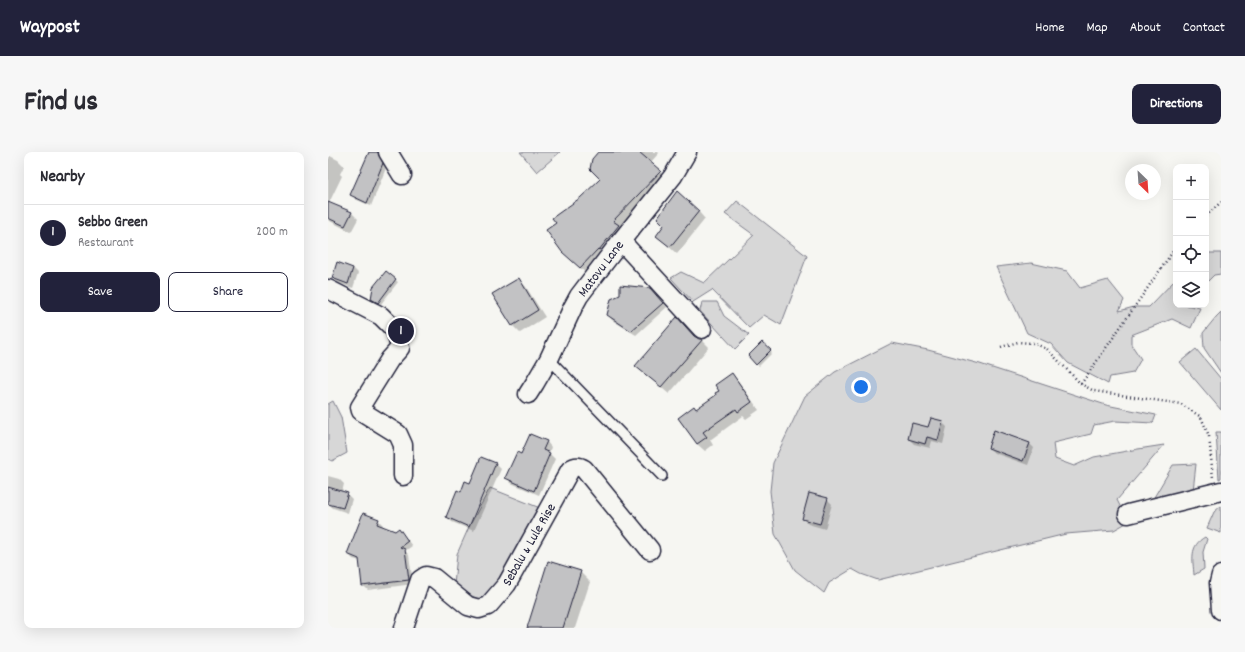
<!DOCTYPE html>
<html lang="en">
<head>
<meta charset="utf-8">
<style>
  body { margin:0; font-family:Dekko,sans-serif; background:#f7f7f7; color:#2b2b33 }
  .controls { position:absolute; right:12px; top:12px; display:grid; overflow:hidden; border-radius:8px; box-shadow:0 4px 16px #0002 }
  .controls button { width:36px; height:36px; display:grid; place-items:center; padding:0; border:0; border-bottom:1px solid #e1e1e2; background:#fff; color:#2b2b33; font:20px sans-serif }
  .compass { position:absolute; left:797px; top:12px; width:36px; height:36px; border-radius:50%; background:#fff; box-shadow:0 4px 16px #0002; rotate:155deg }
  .you { position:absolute; left:533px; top:235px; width:14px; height:14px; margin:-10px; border:3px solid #fff; border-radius:50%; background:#1a73e8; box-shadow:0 0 0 6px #1a73e833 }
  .badge { display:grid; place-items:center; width:26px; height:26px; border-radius:50%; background:#22223b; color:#fff; font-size:13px; font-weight:700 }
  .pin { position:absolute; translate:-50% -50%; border:2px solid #fff; box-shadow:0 1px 4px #0006 }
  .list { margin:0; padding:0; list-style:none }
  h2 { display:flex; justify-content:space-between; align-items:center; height:52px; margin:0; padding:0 16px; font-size:17px }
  h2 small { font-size:13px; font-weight:400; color:#7c7c81 }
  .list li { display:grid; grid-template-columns:26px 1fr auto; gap:12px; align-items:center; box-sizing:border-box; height:56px; padding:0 16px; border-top:1px solid #e1e1e2 }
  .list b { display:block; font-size:15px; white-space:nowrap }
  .list p { margin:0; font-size:13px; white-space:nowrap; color:#7c7c81 }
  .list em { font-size:13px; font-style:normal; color:#7c7c81 }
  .actions { display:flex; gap:8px; padding:12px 16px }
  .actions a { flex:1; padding:9px 0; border:1px solid #22223b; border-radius:8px; text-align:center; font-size:14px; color:#22223b }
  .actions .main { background:#22223b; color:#fff }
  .icon { flex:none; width:22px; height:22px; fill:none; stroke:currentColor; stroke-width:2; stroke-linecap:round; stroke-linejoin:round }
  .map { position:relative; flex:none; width:893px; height:476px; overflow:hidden; border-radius:8px }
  header { display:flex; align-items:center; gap:24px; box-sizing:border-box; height:56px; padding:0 20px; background:#22223b; color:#fff }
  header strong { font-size:19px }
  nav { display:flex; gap:22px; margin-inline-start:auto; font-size:14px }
  .intro { display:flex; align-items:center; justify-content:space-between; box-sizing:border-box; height:96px; padding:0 24px }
  h1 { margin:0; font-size:28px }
  .button { padding:10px 18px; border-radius:8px; background:#22223b; color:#fff; font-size:14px; font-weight:700 }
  main { display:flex; gap:24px; padding:0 24px }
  aside { flex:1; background:#fff; border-radius:8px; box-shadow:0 4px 16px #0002 }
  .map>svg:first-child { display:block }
</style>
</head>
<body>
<header>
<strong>Waypost</strong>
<nav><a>Home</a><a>Map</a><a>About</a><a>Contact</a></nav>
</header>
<div class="intro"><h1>Find us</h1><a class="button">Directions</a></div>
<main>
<aside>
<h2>Nearby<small></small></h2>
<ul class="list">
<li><span class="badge">1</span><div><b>Sebbo Green</b><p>Restaurant</p></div><em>200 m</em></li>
</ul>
<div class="actions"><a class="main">Save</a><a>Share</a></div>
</aside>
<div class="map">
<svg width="893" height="476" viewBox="0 0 893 476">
  <rect width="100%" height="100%" fill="#f6f6f2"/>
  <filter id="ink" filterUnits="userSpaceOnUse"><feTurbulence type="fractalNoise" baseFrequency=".025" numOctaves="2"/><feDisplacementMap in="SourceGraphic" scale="8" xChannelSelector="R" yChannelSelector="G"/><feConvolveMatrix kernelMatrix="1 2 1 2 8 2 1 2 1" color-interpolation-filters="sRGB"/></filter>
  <g filter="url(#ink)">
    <g fill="#d7d7d7" stroke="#7c7c89">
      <polygon points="192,0 232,0 209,20"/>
      <polygon points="409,49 479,104 453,173 436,163 421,176 384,138 365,150 343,126 353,120 376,131 426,83 397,62"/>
      <polygon points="878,101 893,101 893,122 886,123 878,131"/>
      <polygon points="703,111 739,119 752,136 780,128 796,148 791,159 806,155 821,155 848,127 848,153 857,153 872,156 863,176 844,167 803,183 803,192 813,207 805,221 782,225 780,232 740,211 723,192 699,181 668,115"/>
      <polygon points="374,150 389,150 396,164 421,183 407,197 372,159"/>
      <polygon points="893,160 893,221 876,196 875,181 888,165"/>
      <polygon points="564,191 600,198 652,212 778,253 828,263 825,271 787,269 766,273 763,282 725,291 727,307 746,314 766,305 810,297 836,293 789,348 800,370 786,378 738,382 550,428 533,422 524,417 501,431 496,441 467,418 447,382 442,339 445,311 477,244 507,220"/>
      <polygon points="868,197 893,227 893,258 852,210"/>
      <polygon points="5,249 13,265 19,301 4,309 0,307 0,252"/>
      <polygon points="888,280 893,280 893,326 891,327"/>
      <polygon points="868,312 865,339 825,347 845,313"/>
      <polygon points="162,336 212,356 161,443 154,450 126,433 129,402 141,375"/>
      <polygon points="893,354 893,381 879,376 886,360"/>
      <path d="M877,385L879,387L875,400L876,417L866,423C865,408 861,394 877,385Z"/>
    </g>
    <g fill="#0003">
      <polygon points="42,0 51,0 54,3 54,10 58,16 43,54 27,47 24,43"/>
      <polygon points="271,0 330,0 331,1 322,11 338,26 291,75 296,80 259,122 241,106 229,71 273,27"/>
      <polygon points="0,3 10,8 16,14 12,22 14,24 1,51 24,61 30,67 23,80 0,68"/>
      <polygon points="370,59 377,67 349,102 329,84"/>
      <polygon points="25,116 30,121 25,136 10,131 5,126"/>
      <polygon points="58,121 70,130 53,152 44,147"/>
      <polygon points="191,127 198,135 217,165 192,181 184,173"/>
      <polygon points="327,142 339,155 308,183 284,168 280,163 293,144"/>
      <polygon points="367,186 374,188 381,195 341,242 308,214"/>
      <polygon points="434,191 444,201 431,214 421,204"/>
      <polygon points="404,222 411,230 431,258 418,267 415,264 382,288 385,293 377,299 369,292 351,267 368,258 390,243"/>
      <polygon points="614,270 619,275 615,292 604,289 602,296 586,292 581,287"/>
      <polygon points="219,290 223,295 221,301 227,307 211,343 183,331 179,326 194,303"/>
      <polygon points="701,291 706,296 700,313 666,301 661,296"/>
      <polygon points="154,306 168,312 173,317 146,379 124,370 119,365 133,341 142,333"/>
      <polygon points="0,324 11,327 16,332 14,340 19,342 24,347 20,361 5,356 0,351"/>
      <polygon points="499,347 504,352 497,377 480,372 475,367"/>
      <polygon points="50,368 55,373 54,375 67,380 71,377 84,394 77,399 81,403 85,432 40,438 35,433 32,409 25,407 20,402"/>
      <polygon points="252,420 262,430 247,476 200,476"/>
    </g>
    <g fill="#c2c2c4" stroke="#22223b">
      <polygon points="41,0 50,0 55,11 39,51 22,43"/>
      <polygon points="270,0 311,0 333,19 285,69 291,73 271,98 270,97 252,116 234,100 218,78 228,71 224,66 252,46 272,27 262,17 264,7"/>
      <polygon points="349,39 371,59 342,95 328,84 336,73 329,66"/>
      <polygon points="0,50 24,60 17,74 0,66"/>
      <polygon points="9,110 25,116 20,132 4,126"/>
      <polygon points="58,119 68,127 50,151 43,147 45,135"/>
      <polygon points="191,126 210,158 184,174 164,142"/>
      <polygon points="292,133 322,136 335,151 303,179 279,163 283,147 292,143"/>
      <polygon points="349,165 366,184 371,187 375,187 333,235 307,214"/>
      <polygon points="434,190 443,198 428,213 420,204"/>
      <polygon points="404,221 424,250 410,260 408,257 375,280 379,285 369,292 350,266 366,254 368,257 388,243 387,241 391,239 387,233"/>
      <polygon points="603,266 615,269 610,288 599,285 597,292 580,287 584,271 600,275"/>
      <polygon points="666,278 702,291 695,309 660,296"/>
      <polygon points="202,282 219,289 215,298 222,301 206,339 177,326 189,300 193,302"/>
      <polygon points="153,305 168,311 141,375 118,365 129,338 133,340 137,329 142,331"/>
      <polygon points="0,335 20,341 15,356 0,352"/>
      <polygon points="481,341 500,346 492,372 474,367"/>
      <polygon points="35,361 51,367 49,372 67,379 71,376 80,389 72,395 77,397 81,428 34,434 31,407 19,402"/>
      <polygon points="220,409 253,419 235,476 199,476"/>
    </g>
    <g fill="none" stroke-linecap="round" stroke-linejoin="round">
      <defs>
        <polyline id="service" points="221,207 334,324"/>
        <g id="minor">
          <polyline points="60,0 74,23"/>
          <polyline points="293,89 374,177"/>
          <polyline points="0,137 53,164 68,179 72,196 62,207 32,255 33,259 70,282 75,293 75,324"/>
          <polyline points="200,242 207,231 221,207 245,155 251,144 293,89 345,24 359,0"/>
          <polyline points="800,362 893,339"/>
          <polyline points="893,423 891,431 893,458"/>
          <path d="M76,476L92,428L98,424L106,426L140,454L151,457L160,454L179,432L242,318C247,314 251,314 256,317L322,398"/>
        </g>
      </defs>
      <use href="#service" stroke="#22223b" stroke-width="12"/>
      <use href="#minor" stroke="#22223b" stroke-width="21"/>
      <g stroke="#22223b" stroke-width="2.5" stroke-dasharray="1 3" stroke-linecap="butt">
        <polyline points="878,64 893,50"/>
        <polyline points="673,195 690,190 705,191 719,197 753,232 766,239 853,252 873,265 881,284 885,326"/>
        <polyline points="753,232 848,95"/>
      </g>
      <use href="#service" stroke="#f6f6f2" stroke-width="9"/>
      <use href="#minor" stroke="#f6f6f2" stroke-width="18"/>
    </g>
  </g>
  <g text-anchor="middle" stroke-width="4" stroke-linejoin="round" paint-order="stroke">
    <g font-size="14" fill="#22223b" stroke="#f6f6f2">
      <text transform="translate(272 116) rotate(-53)" y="5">Matovu Lane</text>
      <text transform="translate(200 392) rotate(-60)" y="5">Sebalu &amp; Lule Rise</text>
    </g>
  </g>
</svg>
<div class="controls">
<button>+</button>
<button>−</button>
<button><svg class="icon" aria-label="locate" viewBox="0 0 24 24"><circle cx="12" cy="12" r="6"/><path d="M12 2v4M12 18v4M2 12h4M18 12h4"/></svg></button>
<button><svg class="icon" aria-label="layers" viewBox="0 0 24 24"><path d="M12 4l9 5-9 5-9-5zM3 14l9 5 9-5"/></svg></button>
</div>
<svg class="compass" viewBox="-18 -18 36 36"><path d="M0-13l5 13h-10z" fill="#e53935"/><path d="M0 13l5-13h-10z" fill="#7c7c81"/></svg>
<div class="you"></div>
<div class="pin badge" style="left:73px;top:179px">1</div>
</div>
</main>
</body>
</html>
